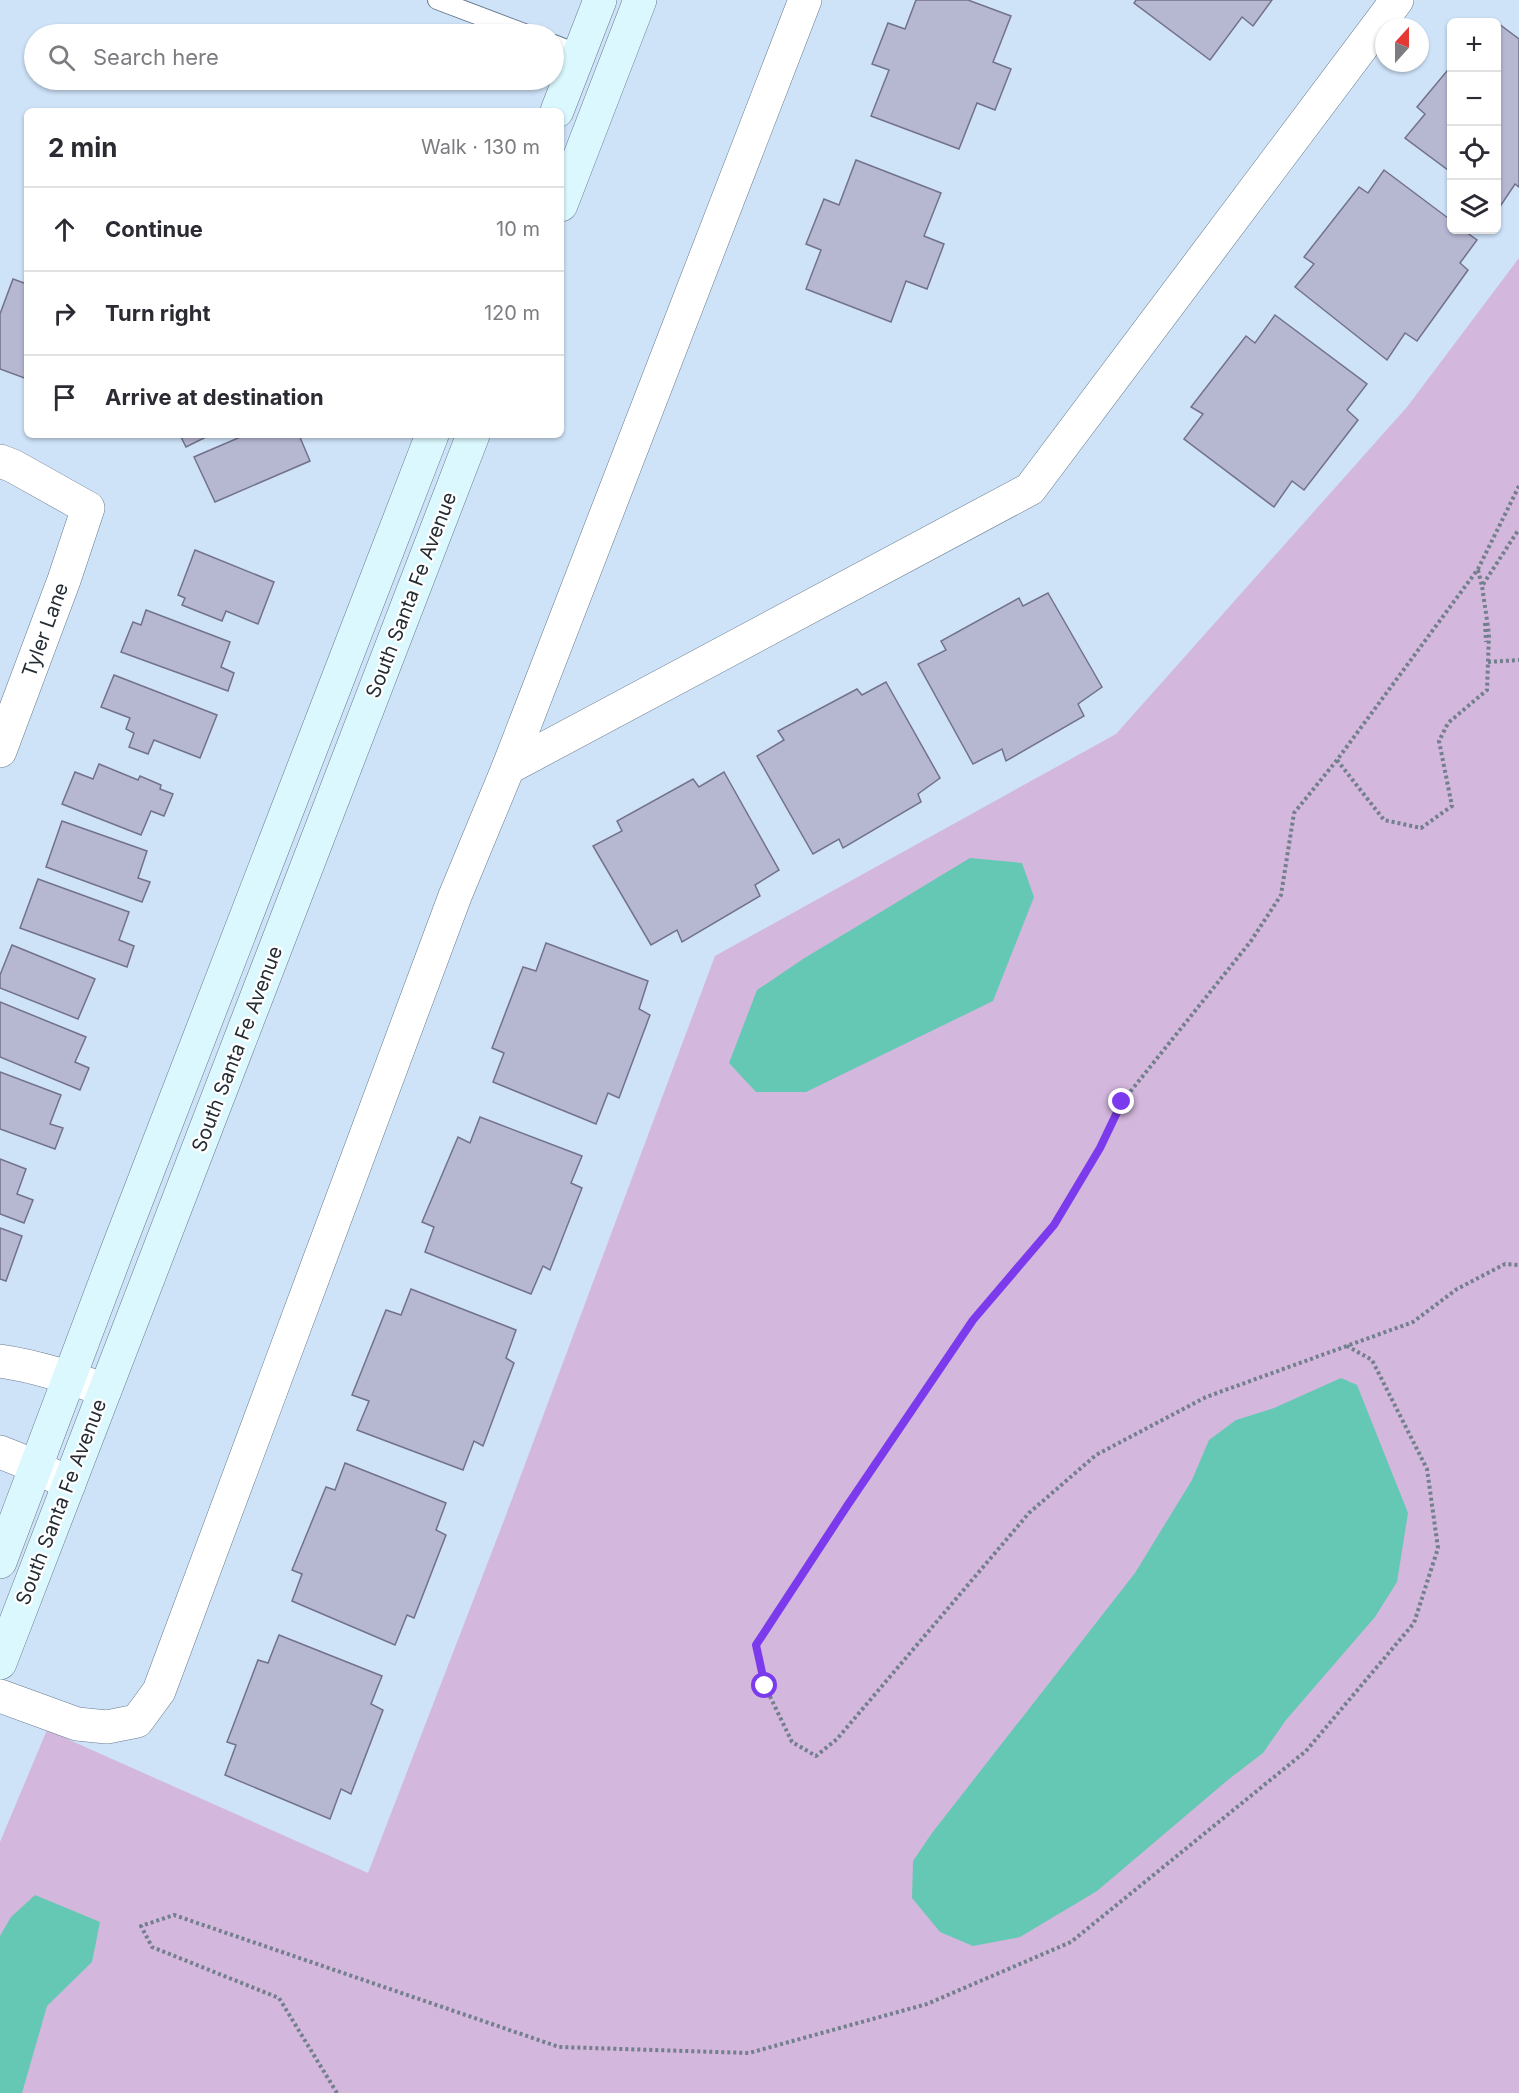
<!DOCTYPE html>
<html lang="en">
<head>
<meta charset="utf-8">
<style>
  body { margin:0; font-family:Inter,sans-serif; background:#f7f7f7; color:#2b2b33 }
  .controls { position:absolute; right:18px; top:18px; display:grid; overflow:hidden; border-radius:9px; box-shadow:0 2px 4px #0004 }
  .controls button { width:54px; height:54px; display:grid; place-items:center; padding:0; border:0; border-bottom:2px solid #e1e1e2; background:#fff; color:#2b2b33; font:30px sans-serif }
  .compass { position:absolute; left:1375px; top:18px; width:54px; height:54px; border-radius:50%; background:#fff; box-shadow:0 2px 4px #0004; rotate:21deg }
  .stop { position:absolute; width:18px; height:18px; margin:-14px; border:4px solid #7c3aed; border-radius:50%; background:#fff }
  .stop.end { background:#7c3aed; border-color:#fff; box-shadow:0 2px 6px #0008 }
  .list { margin:0; padding:0; list-style:none }
  h2 { display:flex; justify-content:space-between; align-items:center; height:78px; margin:0; padding:0 24px; font-size:26px }
  h2 small { font-size:20px; font-weight:400; color:#7c7c81 }
  .list li { display:grid; grid-template-columns:39px 1fr auto; gap:18px; align-items:center; box-sizing:border-box; height:84px; padding:0 24px; border-top:2px solid #e1e1e2 }
  .list b { display:block; font-size:22px; white-space:nowrap }
  .list em { font-size:20px; font-style:normal; color:#7c7c81 }
  .icon { flex:none; width:33px; height:33px; fill:none; stroke:currentColor; stroke-width:2; stroke-linecap:round; stroke-linejoin:round }
  .map { position:relative; flex:none; width:1519px; height:2093px; overflow:hidden }
  .search { position:absolute; background:#fff; box-shadow:0 2px 4px #0004; left:24px; top:24px; width:540px; height:66px; display:flex; align-items:center; gap:15px; box-sizing:border-box; padding:0 21px; border-radius:33px; color:#7c7c81; font-size:22px }
  .panel { position:absolute; background:#fff; box-shadow:0 2px 4px #0004; left:24px; top:108px; width:540px; height:330px; border-radius:9px }
  .map>svg:first-child { display:block }
</style>
</head>
<body>
<div class="map">
<svg width="1519" height="2093" viewBox="0 0 1519 2093">
  <rect width="100%" height="100%" fill="#cee2f8"/>
  <polygon fill="#d3b7dc" points="1519,258 1519,2093 0,2093 0,1842 47,1730 368,1873 503,1523 715,956 1116,734 1407,407"/>
  <g fill="#65c8b5">
    <polygon points="970,858 1022,863 1034,897 993,1001 806,1092 756,1092 729,1063 757,990 803,959"/>
    <polygon points="1341,1378 1357,1385 1408,1513 1397,1582 1375,1617 1286,1720 1263,1753 1229,1779 1097,1891 1020,1937 973,1946 940,1932 912,1898 913,1861 932,1833 1135,1573 1192,1480 1209,1440 1236,1420 1274,1408"/>
    <polygon points="35,1895 100,1922 92,1962 47,2006 22,2093 0,2093 0,1936 11,1917"/>
  </g>
  <g fill="#b6b7d1" stroke="#72728a" stroke-width="1.5">
    <polygon points="916,0 968,0 1011,16 993,62 1011,69 995,110 977,103 959,149 871,116 889,70 872,64 888,23 905,29"/>
    <polygon points="1136,0 1272,0 1253,26 1242,17 1210,60 1134,3"/>
    <polygon points="1495,21 1519,39 1519,187 1515,184 1499,208 1496,207"/>
    <polygon points="1452,65 1452,173 1405,138 1425,114 1417,107"/>
    <polygon points="856,160 941,193 924,236 944,244 927,289 906,281 891,322 806,289 821,250 806,244 824,199 839,205"/>
    <polygon points="1384,170 1452,221 1452,230 1463,230 1477,240 1460,263 1468,270 1417,341 1405,333 1387,360 1295,287 1314,264 1304,257 1359,187 1368,193"/>
    <polygon points="13,279 27,284 27,379 0,369 0,314"/>
    <polygon points="1275,315 1367,384 1347,410 1358,420 1304,490 1292,481 1274,507 1184,439 1203,414 1191,407 1246,336 1255,343"/>
    <polygon points="180,435 210,435 186,447"/>
    <polygon points="245,435 299,435 310,461 215,502 194,457"/>
    <polygon points="195,550 274,582 258,624 226,611 222,621 182,605 185,598 178,595"/>
    <polygon points="1048,593 1102,687 1078,704 1084,716 1006,761 1002,749 973,764 918,664 946,650 941,641 1019,598 1023,606"/>
    <polygon points="146,610 230,642 221,667 234,673 228,691 121,652 133,622 141,625"/>
    <polygon points="114,675 217,715 200,758 154,740 148,754 129,747 134,733 126,729 130,718 101,707"/>
    <polygon points="886,682 940,778 918,794 921,802 843,848 839,839 813,854 757,756 784,740 778,731 857,689 862,695"/>
    <polygon points="99,764 138,780 140,776 161,785 160,789 173,794 164,816 151,811 141,835 62,804 75,772 93,779"/>
    <polygon points="724,772 779,870 755,885 760,896 682,942 677,930 651,945 593,846 622,831 617,821 693,779 699,787"/>
    <polygon points="62,821 147,851 138,878 150,882 142,902 46,867"/>
    <polygon points="38,879 129,912 119,940 134,946 127,967 20,928"/>
    <polygon points="546,943 648,981 639,1009 650,1015 619,1098 608,1093 596,1124 493,1082 504,1053 492,1048 523,967 536,971"/>
    <polygon points="12,945 95,979 78,1019 0,988 0,975"/>
    <polygon points="0,1002 86,1037 75,1062 89,1068 80,1090 0,1057"/>
    <polygon points="0,1072 61,1095 50,1124 63,1128 55,1149 0,1129"/>
    <polygon points="480,1117 582,1156 571,1183 582,1188 550,1270 543,1266 531,1294 425,1252 434,1227 422,1222 458,1137 470,1143"/>
    <polygon points="0,1159 26,1169 17,1194 33,1200 24,1223 0,1214"/>
    <polygon points="0,1228 22,1236 6,1281 0,1279"/>
    <polygon points="411,1289 516,1330 506,1358 514,1363 483,1446 474,1441 463,1470 357,1430 369,1401 352,1395 386,1310 401,1315"/>
    <polygon points="345,1463 446,1503 436,1530 446,1535 414,1618 407,1615 395,1645 292,1601 302,1574 292,1570 326,1487 335,1490"/>
    <polygon points="279,1635 382,1676 371,1704 383,1710 351,1794 341,1789 330,1819 225,1775 236,1745 227,1742 258,1660 268,1663"/>
  </g>
  <g fill="none" stroke-linecap="round" stroke-linejoin="round">
    <defs>
      <g id="service">
        <polyline points="437,0 527,34"/>
        <polyline points="554,44 579,54"/>
      </g>
      <g id="minor">
        <polyline points="0,461 13,466 88,508 64,580 0,751"/>
        <polyline points="508,768 1030,489 1397,0"/>
        <path d="M0,1361C36,1366 71,1378 105,1390"/>
        <polyline points="0,1452 35,1466 69,1484"/>
        <polyline points="0,1696 77,1724 107,1727 137,1721 159,1691 455,896 508,768 805,0"/>
      </g>
      <g id="secondary">
        <polyline points="557,111 600,0"/>
        <polyline points="561,205 640,0"/>
        <polyline points="0,1562 115,1256 432,435"/>
        <polyline points="0,1663 473,435"/>
      </g>
    </defs>
    <use href="#service" stroke="#677a8d" stroke-width="20"/>
    <use href="#minor" stroke="#677a8d" stroke-width="34"/>
    <use href="#secondary" stroke="#677a8d" stroke-width="34"/>
    <g stroke="#727f8d" stroke-width="4" stroke-dasharray="3 3" stroke-linecap="butt">
      <polyline points="1519,486 1478,569 1337,760 1294,813 1281,895 1251,941 1122,1102 1100,1148 1054,1225 973,1320 847,1506 756,1645 765,1686 792,1742 816,1756 837,1739 1029,1513 1096,1455 1206,1397 1413,1322 1457,1289 1505,1264 1519,1265"/>
      <polyline points="1478,570 1482,586"/>
      <polyline points="1485,623 1486,642"/>
      <polyline points="1488,662 1519,660"/>
      <polyline points="1337,760 1384,820 1421,828 1452,806 1439,741 1448,723 1487,690 1489,634 1482,586 1519,529"/>
      <polyline points="337,2093 279,1998 152,1947 141,1926 174,1915 559,2047 749,2053 927,2004 1071,1942 1306,1751 1414,1623 1438,1548 1427,1469 1372,1360 1347,1346"/>
    </g>
    <use href="#service" stroke="#fff" stroke-width="18"/>
    <use href="#minor" stroke="#fff" stroke-width="33"/>
    <use href="#secondary" stroke="#daf8fe" stroke-width="33"/>
  </g>
  <g fill="none" stroke-linecap="round" stroke-linejoin="round">
    <polyline stroke="#7c3aed" stroke-width="8" points="765,1686 756,1645 847,1506 973,1320 1054,1225 1100,1148 1122,1102"/>
  </g>
  <g text-anchor="middle" stroke-width="4.5" stroke-linejoin="round" paint-order="stroke">
    <g font-size="20" fill="#242c34" stroke="#fff">
      <text transform="translate(411 595) rotate(-69)" y="7">South Santa Fe Avenue</text>
      <text transform="translate(45 630) rotate(-70)" y="7">Tyler Lane</text>
      <text transform="translate(237 1049) rotate(-69)" y="7">South Santa Fe Avenue</text>
      <text transform="translate(61 1502) rotate(-69)" y="7">South Santa Fe Avenue</text>
    </g>
  </g>
</svg>
<div class="controls">
<button>+</button>
<button>−</button>
<button><svg class="icon" aria-label="locate" viewBox="0 0 24 24"><circle cx="12" cy="12" r="6"/><path d="M12 2v4M12 18v4M2 12h4M18 12h4"/></svg></button>
<button><svg class="icon" aria-label="layers" viewBox="0 0 24 24"><path d="M12 4l9 5-9 5-9-5zM3 14l9 5 9-5"/></svg></button>
</div>
<svg class="compass" viewBox="-18 -18 36 36"><path d="M0-13l5 13h-10z" fill="#e53935"/><path d="M0 13l5-13h-10z" fill="#7c7c81"/></svg>
<div class="stop" style="left:765px;top:1686px"></div>
<div class="stop end" style="left:1122px;top:1102px"></div>
<div class="search"><svg class="icon" aria-label="search" viewBox="0 0 24 24"><circle cx="10" cy="10" r="6"/><path d="M15 15l6 6"/></svg>Search here</div>
<section class="panel">
<h2>2 min<small>Walk · 130 m</small></h2>
<ul class="list">
<li><svg class="icon" aria-label="ahead" viewBox="0 0 24 24"><path d="M12 20V5M6 11l6-6 6 6"/></svg><div><b>Continue</b></div><em>10 m</em></li>
<li><svg class="icon" aria-label="right" viewBox="0 0 24 24"><path d="M7 20v-9h11M14 6l5 5-5 5"/></svg><div><b>Turn right</b></div><em>120 m</em></li>
<li><svg class="icon" aria-label="arrive" viewBox="0 0 24 24"><path d="M6 21V4h12l-3 4 3 4H6"/></svg><div><b>Arrive at destination</b></div></li>
</ul>
</section>
</div>
</body>
</html>
